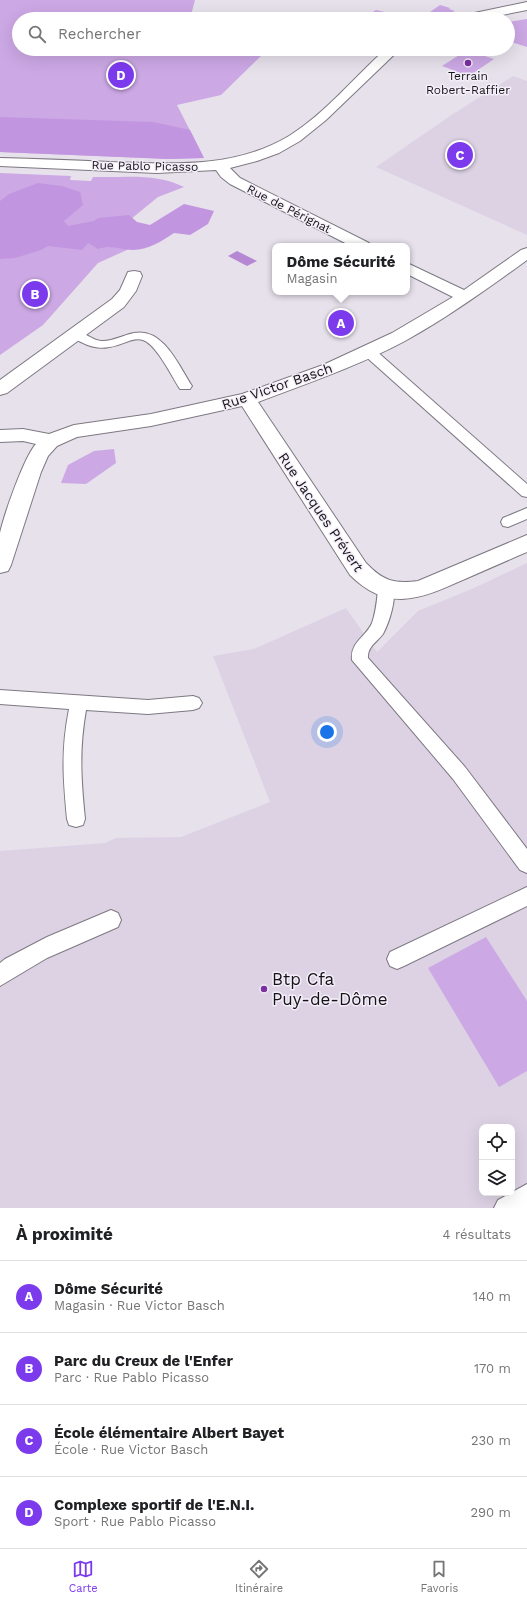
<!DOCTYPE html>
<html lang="fr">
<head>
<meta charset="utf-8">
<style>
  body { margin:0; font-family:"Work Sans",sans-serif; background:#f6f6f6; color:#202124 }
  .controls { position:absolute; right:12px; bottom:12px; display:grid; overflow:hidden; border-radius:8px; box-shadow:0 4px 16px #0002 }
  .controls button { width:36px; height:36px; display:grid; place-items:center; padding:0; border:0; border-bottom:1px solid #e0e0e0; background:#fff; color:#202124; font:20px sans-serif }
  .you { position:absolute; left:327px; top:732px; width:14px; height:14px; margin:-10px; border:3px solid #fff; border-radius:50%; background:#1a73e8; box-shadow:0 0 0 6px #1a73e833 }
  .badge { display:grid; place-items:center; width:26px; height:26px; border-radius:50%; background:#7c3aed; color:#fff; font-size:13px; font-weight:700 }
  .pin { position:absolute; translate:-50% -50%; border:2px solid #fff; box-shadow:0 1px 4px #0006 }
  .popup { position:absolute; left:272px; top:243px; width:138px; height:52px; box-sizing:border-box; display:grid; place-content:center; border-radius:8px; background:#fff; filter:drop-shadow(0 1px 3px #0005); font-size:13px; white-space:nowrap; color:#757577 }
  .popup b { font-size:15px; color:#202124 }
  .popup::after { content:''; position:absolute; left:50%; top:100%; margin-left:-8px; border:8px solid transparent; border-top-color:#fff }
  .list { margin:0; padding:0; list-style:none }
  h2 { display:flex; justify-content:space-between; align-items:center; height:52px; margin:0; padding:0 16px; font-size:17px }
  h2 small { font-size:13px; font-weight:400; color:#757577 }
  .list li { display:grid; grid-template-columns:26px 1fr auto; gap:12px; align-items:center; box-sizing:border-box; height:72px; padding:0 16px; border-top:1px solid #e0e0e0 }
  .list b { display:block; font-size:15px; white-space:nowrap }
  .list p { margin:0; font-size:13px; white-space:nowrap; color:#757577 }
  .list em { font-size:13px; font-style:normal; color:#757577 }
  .icon { flex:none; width:22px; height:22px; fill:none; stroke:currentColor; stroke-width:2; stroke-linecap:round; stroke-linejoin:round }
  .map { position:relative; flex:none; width:527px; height:1208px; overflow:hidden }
  .search { position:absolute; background:#fff; box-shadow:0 4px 16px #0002; left:12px; right:12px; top:12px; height:44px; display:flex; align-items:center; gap:10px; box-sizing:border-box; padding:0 14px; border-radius:22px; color:#757577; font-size:15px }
  .sheet { height:340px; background:#fff }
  nav { display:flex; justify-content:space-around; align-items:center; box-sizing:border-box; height:56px; border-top:1px solid #e0e0e0; background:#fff; font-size:11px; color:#757577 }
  nav a { display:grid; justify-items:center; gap:2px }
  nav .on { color:#7c3aed }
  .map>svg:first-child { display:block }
</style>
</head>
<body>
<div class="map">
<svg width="527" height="1208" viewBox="0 0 527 1208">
  <rect width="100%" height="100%" fill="#e7e1ec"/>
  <g fill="#dcd2e4" fill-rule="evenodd">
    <polygon points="513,76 527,81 527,235 376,167 453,114"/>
    <path d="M527,563V1208H0V851L105,843L116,838L181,837L270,802L213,656L254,649L346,608L377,652L418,611L474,588ZM482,1127H512V1193H482Z"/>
  </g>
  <g fill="#cca8e5">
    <polygon points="0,0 195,0 190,19 19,19 19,49 264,49 262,55 221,95 177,105 204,158 169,159 0,152"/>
    <polygon points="440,5 450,8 449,9 455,11 432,19 420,19"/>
    <polygon points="376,10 403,16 401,18 402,19 377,19 366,16"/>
    <polygon points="527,19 527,47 508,41 508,22"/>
    <polygon points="467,50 494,59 469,76 442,66"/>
    <path d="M0,173L71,176L70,180L91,181L93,177C123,178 155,172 184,187L158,197L131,219L140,244L98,263L43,325L0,355Z"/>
    <polygon points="114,449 116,463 86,484 61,483 68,465 94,451"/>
    <polygon points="486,937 527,1001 527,1071 499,1087 428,968"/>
  </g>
  <g fill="#c295e0">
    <polygon points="0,117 153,122 190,130 204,158 169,159 0,152"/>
    <path d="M38,183L62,186L80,192L83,205L64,221L68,226L94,221L98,218L129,215L137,222L150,225L184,204L214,211L208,224L190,235L174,233C162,241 148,250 133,250C119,250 113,244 98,249L88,243L82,250L48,246L41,250L15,258L0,259V201L9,194Z"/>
  </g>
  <polygon fill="#b688d3" points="237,251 257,261 247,266 228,256"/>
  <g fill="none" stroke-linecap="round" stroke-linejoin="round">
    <defs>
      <g id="service">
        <path d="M75,330C84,332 92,340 101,341C112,342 123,335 134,333C163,327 179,366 192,386L190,389H180C172,377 157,345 143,340C127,335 112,358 81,342C77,340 71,338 69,334L71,331Z"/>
        <polygon points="369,348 374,349 527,484 527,497 522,496 364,355 363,352 364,349"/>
        <polygon points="527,508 527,519 508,527 503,526 501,522 503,518"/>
        <path d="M386,583L392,585C398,596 389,623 383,634C377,642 367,647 368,658L465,767L527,849V873L520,870L453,779L352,660C350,642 366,637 372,623C376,612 377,600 378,589L380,585Z"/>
        <path d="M0,690L148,700L193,696L199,698L202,703L199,708L193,710L148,714L86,710C79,750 81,779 85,819L83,825L76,827L69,825L67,819C63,777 61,750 69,709L0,704Z"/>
        <polygon points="527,887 527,906 404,966 397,969 390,966 387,959 390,952"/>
        <polygon points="111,910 118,913 121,920 118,927 47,958 0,986 0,963 5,959 47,937"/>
        <polygon points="527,1184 527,1208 494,1208 498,1200"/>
      </g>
      <g id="minor">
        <polygon points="527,2 527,10 482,19 459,19 465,15"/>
        <path d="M386,49H400L326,120L300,141L279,153L257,161L230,168L240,178L369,243L371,246H351L230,184L221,177L216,170L157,173L0,166V158C36,159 73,160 109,162C171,164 234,169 289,136C326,113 354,77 386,49Z"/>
        <path d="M527,248V260C487,289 448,317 405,341C358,366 308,383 258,402L366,563C383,581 394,584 418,581L527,535V552C506,561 486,570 465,579C422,598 389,614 350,575L242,406L151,426L77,437L57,446L48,456L41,472L11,565L8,571L0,573C0,560 0,545 0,533C4,515 24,457 36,444L23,441L0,442V430L23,429L49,434L74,425L151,414L242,394L323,365L392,333L453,297L407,274V263L464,290L521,250Z"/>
        <polygon points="134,271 140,272 142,276 136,291 124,307 7,393 0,395 0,380 112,299 120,290 128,272"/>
      </g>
    </defs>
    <use href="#service" stroke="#7e7882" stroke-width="2"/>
    <use href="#minor" stroke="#7e7882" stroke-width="2"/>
    <use href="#service" fill="#fff" fill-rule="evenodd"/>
    <use href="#minor" fill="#fff" fill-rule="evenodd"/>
  </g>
  <g fill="#7a2fa1" stroke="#f4eef9" stroke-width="1.5">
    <circle cx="468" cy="63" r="4"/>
    <circle cx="264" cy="989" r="4"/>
  </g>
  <g text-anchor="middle" stroke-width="3" stroke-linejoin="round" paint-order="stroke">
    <g font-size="12" fill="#151317" stroke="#f4eef9">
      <text x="468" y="80">Terrain<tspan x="468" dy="14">Robert-Raffier</tspan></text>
    </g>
    <g font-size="12" fill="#151317" stroke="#f4eef9">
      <text transform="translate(145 166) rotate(1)" y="4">Rue Pablo Picasso</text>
      <text transform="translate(289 209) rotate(27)" y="4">Rue de Pérignat</text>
    </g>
    <g font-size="14" fill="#151317" stroke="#f4eef9">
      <text transform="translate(277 386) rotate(-19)" y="5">Rue Victor Basch</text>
      <text transform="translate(321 512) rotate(56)" y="5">Rue Jacques Prévert</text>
    </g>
    <g font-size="17" fill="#151317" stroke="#f4eef9" text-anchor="start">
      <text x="272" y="985">Btp Cfa<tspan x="272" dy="20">Puy-de-Dôme</tspan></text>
    </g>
  </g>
</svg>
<div class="controls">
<button><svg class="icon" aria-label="locate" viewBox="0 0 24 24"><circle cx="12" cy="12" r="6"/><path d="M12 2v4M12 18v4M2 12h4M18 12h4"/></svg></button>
<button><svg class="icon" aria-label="layers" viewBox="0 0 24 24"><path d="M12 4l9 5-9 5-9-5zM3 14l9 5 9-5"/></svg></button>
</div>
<div class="you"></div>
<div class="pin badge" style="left:341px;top:323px">A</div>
<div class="popup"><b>Dôme Sécurité</b>Magasin</div>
<div class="pin badge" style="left:35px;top:294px">B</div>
<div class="pin badge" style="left:460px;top:155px">C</div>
<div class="pin badge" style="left:121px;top:75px">D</div>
<div class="search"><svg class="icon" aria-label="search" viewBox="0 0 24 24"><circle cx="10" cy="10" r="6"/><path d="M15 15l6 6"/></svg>Rechercher</div>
</div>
<section class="sheet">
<h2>À proximité<small>4 résultats</small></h2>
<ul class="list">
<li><span class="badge">A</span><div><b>Dôme Sécurité</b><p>Magasin · Rue Victor Basch</p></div><em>140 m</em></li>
<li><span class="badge">B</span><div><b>Parc du Creux de l'Enfer</b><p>Parc · Rue Pablo Picasso</p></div><em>170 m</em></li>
<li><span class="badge">C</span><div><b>École élémentaire Albert Bayet</b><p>École · Rue Victor Basch</p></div><em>230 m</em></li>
<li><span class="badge">D</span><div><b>Complexe sportif de l'E.N.I.</b><p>Sport · Rue Pablo Picasso</p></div><em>290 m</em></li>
</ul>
</section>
<nav>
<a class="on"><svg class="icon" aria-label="map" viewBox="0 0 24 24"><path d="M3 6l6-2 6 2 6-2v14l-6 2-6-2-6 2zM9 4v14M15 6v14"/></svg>Carte</a>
<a><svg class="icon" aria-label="directions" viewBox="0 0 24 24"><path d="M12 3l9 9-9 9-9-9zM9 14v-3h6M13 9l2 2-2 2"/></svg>Itinéraire</a>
<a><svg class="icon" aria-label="saved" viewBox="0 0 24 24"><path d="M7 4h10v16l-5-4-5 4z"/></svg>Favoris</a>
</nav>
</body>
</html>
